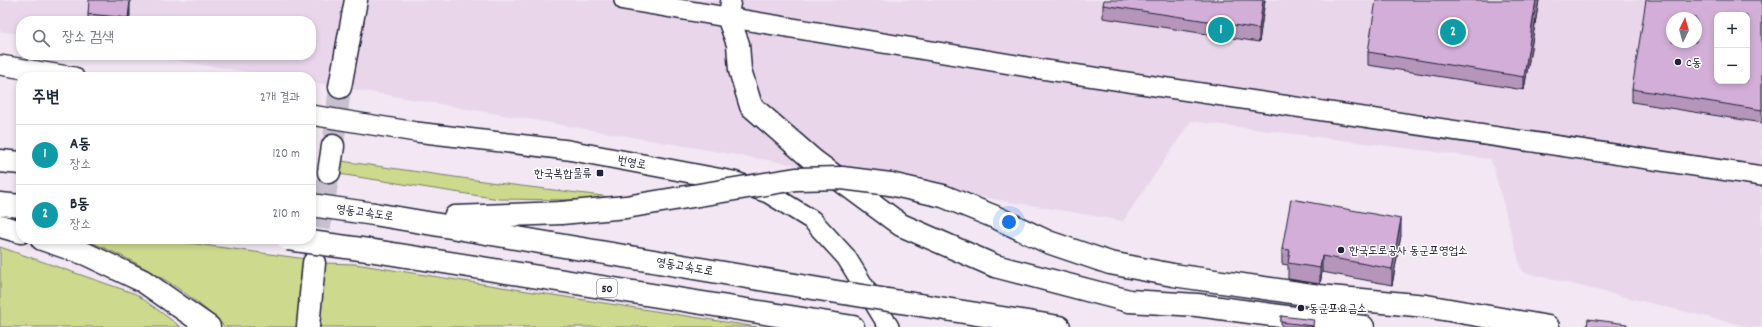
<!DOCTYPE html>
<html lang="ko">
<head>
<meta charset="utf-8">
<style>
  body { margin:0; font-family:Dekko,"Poor Story",sans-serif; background:#f6f6f7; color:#1f2937 }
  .controls { position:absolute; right:12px; top:12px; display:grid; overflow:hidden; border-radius:8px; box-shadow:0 2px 6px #0003 }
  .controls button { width:36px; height:36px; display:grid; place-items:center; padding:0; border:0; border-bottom:1px solid #e0e1e3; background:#fff; color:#1f2937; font:20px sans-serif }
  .compass { position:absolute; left:1666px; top:12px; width:36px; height:36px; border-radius:50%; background:#fff; box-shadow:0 2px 6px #0003; rotate:5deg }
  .you { position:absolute; left:1009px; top:222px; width:14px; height:14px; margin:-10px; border:3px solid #fff; border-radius:50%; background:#1a73e8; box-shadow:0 0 0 6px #1a73e833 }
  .badge { display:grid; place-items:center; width:26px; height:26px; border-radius:50%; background:#ea580c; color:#fff; font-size:13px; font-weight:700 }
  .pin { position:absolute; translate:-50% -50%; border:2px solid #fff; box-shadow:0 1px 4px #0006 }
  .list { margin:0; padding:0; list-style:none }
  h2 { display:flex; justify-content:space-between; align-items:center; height:52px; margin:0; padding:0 16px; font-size:17px }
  h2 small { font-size:13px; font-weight:400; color:#747a83 }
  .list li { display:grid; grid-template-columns:26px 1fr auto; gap:12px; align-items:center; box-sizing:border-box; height:60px; padding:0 16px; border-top:1px solid #e0e1e3 }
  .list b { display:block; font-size:15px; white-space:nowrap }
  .list p { margin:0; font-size:13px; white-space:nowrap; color:#747a83 }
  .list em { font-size:13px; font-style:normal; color:#747a83 }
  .icon { flex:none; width:22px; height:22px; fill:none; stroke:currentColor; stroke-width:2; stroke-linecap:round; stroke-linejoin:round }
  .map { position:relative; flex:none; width:1762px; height:327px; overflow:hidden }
  .search { position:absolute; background:#fff; box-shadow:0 2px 6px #0003; left:16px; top:16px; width:300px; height:44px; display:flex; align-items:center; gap:10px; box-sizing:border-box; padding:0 14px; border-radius:16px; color:#747a83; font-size:15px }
  .panel { position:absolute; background:#fff; box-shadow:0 2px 6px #0003; left:16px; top:72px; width:300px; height:172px; border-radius:16px }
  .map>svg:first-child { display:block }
</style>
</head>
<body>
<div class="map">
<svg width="1762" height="327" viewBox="0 0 1762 327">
  <rect width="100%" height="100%" fill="#f2e7f3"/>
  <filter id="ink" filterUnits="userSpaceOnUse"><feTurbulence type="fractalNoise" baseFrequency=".025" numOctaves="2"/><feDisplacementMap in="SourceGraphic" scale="8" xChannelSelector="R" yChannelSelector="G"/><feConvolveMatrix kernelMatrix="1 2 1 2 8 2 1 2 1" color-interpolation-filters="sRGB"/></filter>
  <g filter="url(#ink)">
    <path fill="#e9d6eb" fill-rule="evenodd" d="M0,0H1762V327H1749L1522,272L1491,159L1191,121L1123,221L311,82V77H279L142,55H311V21H21V34L0,31ZM1717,15H1747V81H1717ZM1672,18H1696V42H1672Z"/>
    <g fill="#cdd98d" stroke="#787e64">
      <polygon points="341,161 497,183 627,199 574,200 499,199 339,174"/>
      <path d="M83,239H160L306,259L300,327H225C186,288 134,259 83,239Z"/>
      <polygon points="0,247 136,294 181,327 0,327"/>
      <polygon points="323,263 355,264 757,327 316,327"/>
    </g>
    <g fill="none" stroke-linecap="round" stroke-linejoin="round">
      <g stroke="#c8c0ce" stroke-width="22" stroke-dasharray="22 11" stroke-linecap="butt">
        <polyline points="333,146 340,87"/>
        <polyline points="314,261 329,172"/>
      </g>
      <defs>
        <g id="minor">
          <polyline points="624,0 1040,69 1762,176"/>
          <polyline points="728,17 731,0"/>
          <polyline points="0,65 74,77"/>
          <polyline points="311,115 416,132 568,150 733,181 768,193 812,220 846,257 889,327"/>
        </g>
        <g id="highway">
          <polyline points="728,17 738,44 740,70 751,106 813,160 901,225 995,266 1129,301 1197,305 1363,327"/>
          <polyline points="340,87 356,0"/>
          <polyline points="0,161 21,163"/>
          <polyline points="329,172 333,146"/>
          <polyline points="890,184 943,196 995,217 1048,242 1110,263 1173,275 1319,296 1426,306 1548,327"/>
          <polyline points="0,204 21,206"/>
          <polyline points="374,214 831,291"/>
          <polyline points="455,217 561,213"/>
          <polyline points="0,226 21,232"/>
          <polyline points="42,239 86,254 143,281 209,327"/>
          <polyline points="368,250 853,327"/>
          <polyline points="920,305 1059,327"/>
          <polyline points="308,327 314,263"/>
        </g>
      </defs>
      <use href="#minor" stroke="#22223b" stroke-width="22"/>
      <use href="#highway" stroke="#22223b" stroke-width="25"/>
      <use href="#minor" stroke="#fff" stroke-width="19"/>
      <use href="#highway" stroke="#fff" stroke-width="22"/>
      <defs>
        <g id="highway-bridge">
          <polyline points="311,205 374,214"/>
          <polyline points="561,213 626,207 796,179 842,178 890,184"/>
          <polyline points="288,239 368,250"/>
          <polyline points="831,291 920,305"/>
        </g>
      </defs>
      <use href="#highway-bridge" stroke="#22223b" stroke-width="25" stroke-linecap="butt"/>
      <use href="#highway-bridge" stroke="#fff" stroke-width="22"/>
    </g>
    <g fill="#b596ba" stroke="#22223b">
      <polygon points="1265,0 1259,42 1103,18 1103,5"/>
      <polygon points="1539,0 1524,90 1368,65 1368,52"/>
      <polygon points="1762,0 1762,123 1632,102 1632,89"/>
      <polygon points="88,14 130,14 129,21 88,21"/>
      <polygon points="1401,235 1392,285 1322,272 1320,284 1288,279 1288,265 1282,264 1282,249"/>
      <polygon points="1281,316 1314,327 1281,327"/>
    </g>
    <g fill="#947a97" stroke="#22223b">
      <polygon points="1263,0 1265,0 1259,42 1259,29"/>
      <polygon points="1536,0 1539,0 1524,90 1524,77"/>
      <polygon points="130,1 130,14 129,21 128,21"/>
      <polygon points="1401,219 1401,235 1392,285 1392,269"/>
      <polygon points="1322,256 1322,272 1320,284 1320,268"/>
    </g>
    <g fill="#d3aed8" stroke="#22223b" fill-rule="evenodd">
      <polygon points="89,0 121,0 130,1 128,18 88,14"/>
      <polygon points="1104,0 1263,0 1259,29 1103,5"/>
      <polygon points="1376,0 1536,0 1524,77 1368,52"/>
      <path d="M1646,0H1762V110L1632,89ZM1717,15H1747V81H1717ZM1672,18H1696V42H1672Z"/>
      <polygon points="1291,199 1401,219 1392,269 1322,256 1320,268 1288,263 1290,250 1282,249"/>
      <polygon points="1281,316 1314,320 1313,326 1281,322"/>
      <polygon points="1588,319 1627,324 1627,327 1587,327"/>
    </g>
  </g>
  <g fill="#22223b" stroke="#fff" stroke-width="1.5">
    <circle cx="1678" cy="62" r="4"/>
    <rect x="596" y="169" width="8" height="8" rx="2"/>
    <circle cx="1341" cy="250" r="4"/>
    <circle cx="1301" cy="308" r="4"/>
  </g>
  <g text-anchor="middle" stroke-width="3" stroke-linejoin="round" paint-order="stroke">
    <rect fill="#fff" stroke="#646476" stroke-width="1" x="597" y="279" width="20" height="18" rx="3"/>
    <g font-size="11" font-weight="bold" fill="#22223b">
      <text x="607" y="292">50</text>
    </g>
    <g font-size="12" fill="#22223b" stroke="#fff" text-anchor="start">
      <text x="1686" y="66">C동</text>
      <text x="592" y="177" text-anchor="end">한국복합물류</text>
      <text x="1349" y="254">한국도로공사 동군포영업소</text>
      <text x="1309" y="312">동군포요금소</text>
    </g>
    <g font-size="12" fill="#22223b" stroke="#fff">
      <text transform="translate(632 162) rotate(11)" y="4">번영로</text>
      <text transform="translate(365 212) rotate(8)" y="4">영동고속도로</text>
      <text transform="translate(685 266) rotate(10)" y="4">영동고속도로</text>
    </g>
  </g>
</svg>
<div class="controls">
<button>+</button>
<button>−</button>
</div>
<svg class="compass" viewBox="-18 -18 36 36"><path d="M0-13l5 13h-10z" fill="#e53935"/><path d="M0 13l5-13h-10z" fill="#747a83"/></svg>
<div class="you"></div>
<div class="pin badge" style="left:1221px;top:30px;background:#0f9aa8">1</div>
<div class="pin badge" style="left:1453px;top:32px;background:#0f9aa8">2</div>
<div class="search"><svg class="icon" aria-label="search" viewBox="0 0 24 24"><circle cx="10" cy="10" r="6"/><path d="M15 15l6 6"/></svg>장소 검색</div>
<section class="panel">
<h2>주변<small>2개 결과</small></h2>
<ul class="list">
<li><span class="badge" style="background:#0f9aa8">1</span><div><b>A동</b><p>장소</p></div><em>120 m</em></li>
<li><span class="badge" style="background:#0f9aa8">2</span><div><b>B동</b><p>장소</p></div><em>210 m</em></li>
</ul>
</section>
</div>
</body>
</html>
